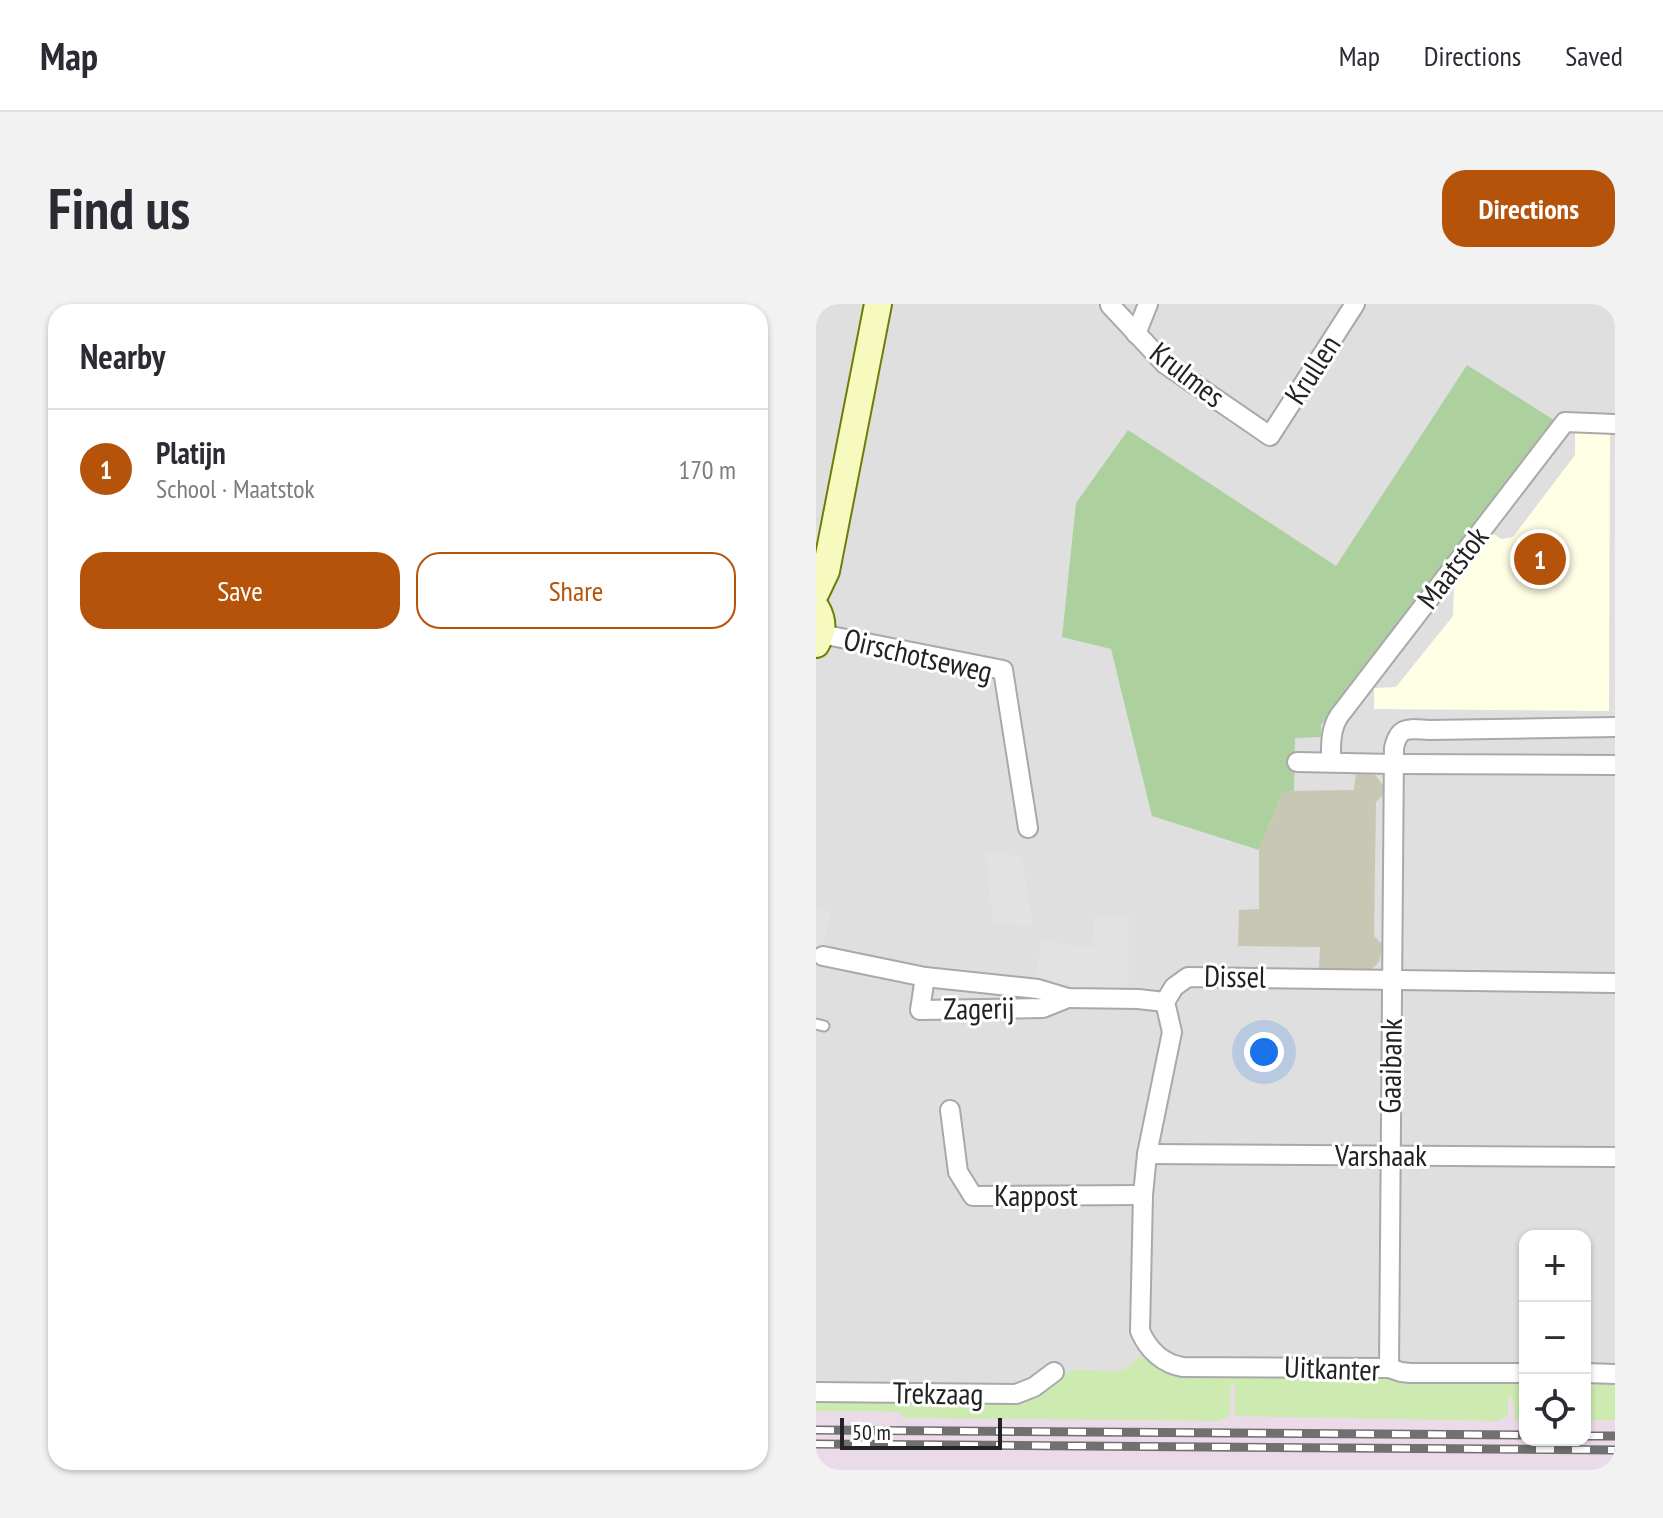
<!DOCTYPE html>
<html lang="en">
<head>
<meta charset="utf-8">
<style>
  body { margin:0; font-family:"PT Sans Narrow",sans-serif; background:#f2f2f3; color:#2b2b33 }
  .controls { position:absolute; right:24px; bottom:24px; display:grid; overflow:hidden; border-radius:16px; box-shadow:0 2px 6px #0004 }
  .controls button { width:72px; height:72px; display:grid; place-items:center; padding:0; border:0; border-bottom:2px solid #e1e1e2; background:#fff; color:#2b2b33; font:40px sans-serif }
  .scale { position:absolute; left:24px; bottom:20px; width:162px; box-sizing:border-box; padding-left:8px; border:4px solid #222; border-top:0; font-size:22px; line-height:28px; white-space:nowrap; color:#222; -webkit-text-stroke:6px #fff; paint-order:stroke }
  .you { position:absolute; left:448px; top:748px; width:28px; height:28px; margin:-20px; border:6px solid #fff; border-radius:50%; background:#1a73e8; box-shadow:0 0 0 12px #1a73e833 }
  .badge { display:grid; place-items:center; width:52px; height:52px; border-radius:50%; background:#b45309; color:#fff; font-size:26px; font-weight:700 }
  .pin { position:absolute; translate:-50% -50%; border:4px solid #fff; box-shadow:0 2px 8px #0006 }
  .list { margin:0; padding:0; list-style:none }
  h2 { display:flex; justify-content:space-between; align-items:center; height:104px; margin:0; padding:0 32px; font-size:34px }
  h2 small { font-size:26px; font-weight:400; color:#7c7c81 }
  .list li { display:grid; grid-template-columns:52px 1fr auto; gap:24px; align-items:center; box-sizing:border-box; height:120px; padding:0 32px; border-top:2px solid #e1e1e2 }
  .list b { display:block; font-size:30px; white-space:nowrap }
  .list p { margin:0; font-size:26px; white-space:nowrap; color:#7c7c81 }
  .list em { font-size:26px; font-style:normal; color:#7c7c81 }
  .actions { display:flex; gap:16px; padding:24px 32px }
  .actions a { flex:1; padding:18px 0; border:2px solid #b45309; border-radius:24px; text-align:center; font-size:28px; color:#b45309 }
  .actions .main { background:#b45309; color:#fff }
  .icon { flex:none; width:44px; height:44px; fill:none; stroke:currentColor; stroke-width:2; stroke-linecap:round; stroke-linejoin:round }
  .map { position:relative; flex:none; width:799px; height:1166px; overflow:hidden; border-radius:24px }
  header { display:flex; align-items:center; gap:48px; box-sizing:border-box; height:112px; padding:0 40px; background:#fff; border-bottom:2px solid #e1e1e2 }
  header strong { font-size:38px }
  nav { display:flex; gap:44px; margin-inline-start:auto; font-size:28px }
  .intro { display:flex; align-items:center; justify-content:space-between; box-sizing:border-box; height:192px; padding:0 48px }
  h1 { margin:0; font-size:56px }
  .button { padding:20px 36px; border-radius:24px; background:#b45309; color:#fff; font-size:28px; font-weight:700 }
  main { display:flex; gap:48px; padding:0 48px }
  aside { flex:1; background:#fff; border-radius:24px; box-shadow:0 2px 6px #0004 }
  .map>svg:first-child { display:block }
</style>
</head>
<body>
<header>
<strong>Map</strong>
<nav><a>Map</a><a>Directions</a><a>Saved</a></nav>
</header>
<div class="intro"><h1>Find us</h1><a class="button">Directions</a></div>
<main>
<aside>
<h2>Nearby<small></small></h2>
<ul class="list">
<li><span class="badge">1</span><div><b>Platijn</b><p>School · Maatstok</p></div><em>170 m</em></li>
</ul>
<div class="actions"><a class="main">Save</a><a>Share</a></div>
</aside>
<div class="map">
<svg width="799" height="1166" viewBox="0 0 799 1166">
  <rect width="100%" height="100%" fill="#f2efe9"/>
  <polygon fill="#e0dfdf" points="0,0 799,0 799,1099 769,1097 769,932 709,932 709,1094 0,1107"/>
  <polygon fill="#ebdbe8" points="371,1078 709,1094 709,1136 769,1136 769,1097 799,1099 799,1166 0,1166 0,1107 86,1108 86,1113"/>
  <polygon fill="#ffffe5" points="794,125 793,407 558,405 558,384 580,383 637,312 638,282 641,274 675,228 685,235 697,233 759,151 759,127"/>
  <polygon fill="#c7c7b4" points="540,467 557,468 567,481 568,490 560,498 558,632 567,641 563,658 556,665 503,665 504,643 422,642 423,606 443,605 443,546 467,487 538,486"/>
  <g fill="#cdebb0">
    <path d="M323,1053C337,1054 347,1067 361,1071L568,1072L583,1078H709V1117H699L697,1094H692V1112L681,1117L418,1112L419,1080H415L414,1112L402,1117L86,1114L85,1108L0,1107V1098H194C204,1095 215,1093 225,1089C236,1082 243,1070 257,1067C273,1062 293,1073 308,1065C314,1062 319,1057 323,1053Z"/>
    <rect x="769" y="1078" width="30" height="38"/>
  </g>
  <polygon fill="#add19e" points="651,61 738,116 505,421 505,433 479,434 478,487 467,487 443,546 336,512 295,345 246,333 260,199 312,126 520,262"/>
  <g fill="#e2e2e2">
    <polygon points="170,549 206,552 217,623 177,619"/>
    <polygon points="0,604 15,607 6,645 0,657"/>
    <polygon points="278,611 313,611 313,685 260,684 220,677 225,636 261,642 277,643"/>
  </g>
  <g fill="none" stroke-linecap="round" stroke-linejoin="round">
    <defs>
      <polyline id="lane" points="0,720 8,722"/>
      <g id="street">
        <polyline points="294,1 349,60 454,132 539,0"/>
        <polyline points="320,30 332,0"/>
        <polyline points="5,330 187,366 212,524"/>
        <polyline points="481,458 578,460 799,461"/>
        <path d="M515,458C515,441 514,426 523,412L749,118L799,120"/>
        <polyline points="7,652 109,673 222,685 252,694 322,695 349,698"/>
        <polyline points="109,673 104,706 227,704 252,694"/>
        <polyline points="134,806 142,868 157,892 327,891"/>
        <polyline points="331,850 799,853"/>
        <path d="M573,1064L578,444C583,421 593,425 613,426L799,423"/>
        <path d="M709,1069H594L585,1068L573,1064L367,1063C346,1060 332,1045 324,1027L327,891L331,850L356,728L349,698L358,683L372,673L799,679"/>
        <polyline points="769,1069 799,1070"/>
        <polyline points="0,1088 200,1090 218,1083 238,1068"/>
      </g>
      <g id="secondary">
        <polyline points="0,288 10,267 62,0"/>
        <path d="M0,304C7,316 7,328 0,340"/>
      </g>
    </defs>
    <use href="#lane" stroke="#a9a9a9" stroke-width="13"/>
    <use href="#street" stroke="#a9a9a9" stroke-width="22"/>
    <use href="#secondary" stroke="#707d05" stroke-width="30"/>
    <use href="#lane" stroke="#fff" stroke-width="9"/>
    <use href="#street" stroke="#fff" stroke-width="18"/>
    <use href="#secondary" stroke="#f7fabf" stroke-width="26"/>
    <defs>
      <g id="rail">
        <polyline points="0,1126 709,1131"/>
        <polyline points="769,1132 799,1132"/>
        <polyline points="0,1140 799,1146"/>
      </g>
    </defs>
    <use href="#rail" stroke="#707070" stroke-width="9"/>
    <use href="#rail" stroke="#fff" stroke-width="6" stroke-dasharray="18" stroke-linecap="butt"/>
  </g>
  <g text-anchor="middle" stroke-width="6" stroke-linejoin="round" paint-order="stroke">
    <g font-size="30" fill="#222" stroke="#fff">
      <text transform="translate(497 66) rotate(-57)" y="10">Krullen</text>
      <text transform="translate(371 71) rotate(38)" y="10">Krulmes</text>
      <text transform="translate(637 264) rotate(-52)" y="10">Maatstok</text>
      <text transform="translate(102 352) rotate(13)" y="10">Oirschotseweg</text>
      <text transform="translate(419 673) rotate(1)" y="10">Dissel</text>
      <text transform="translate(163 705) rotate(-1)" y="10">Zagerij</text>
      <text transform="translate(575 762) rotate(-89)" y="10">Gaaibank</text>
      <text x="565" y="862">Varshaak</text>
      <text x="220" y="902">Kappost</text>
      <text transform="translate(516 1065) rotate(2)" y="10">Uitkanter</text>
      <text transform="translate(122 1090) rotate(1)" y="10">Trekzaag</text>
    </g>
  </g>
</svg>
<div class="controls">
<button>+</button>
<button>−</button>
<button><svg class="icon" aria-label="locate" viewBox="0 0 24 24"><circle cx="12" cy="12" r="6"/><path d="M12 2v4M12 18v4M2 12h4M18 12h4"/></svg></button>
</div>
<div class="scale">50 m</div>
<div class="you"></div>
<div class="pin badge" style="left:724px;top:255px">1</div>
</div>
</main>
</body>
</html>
